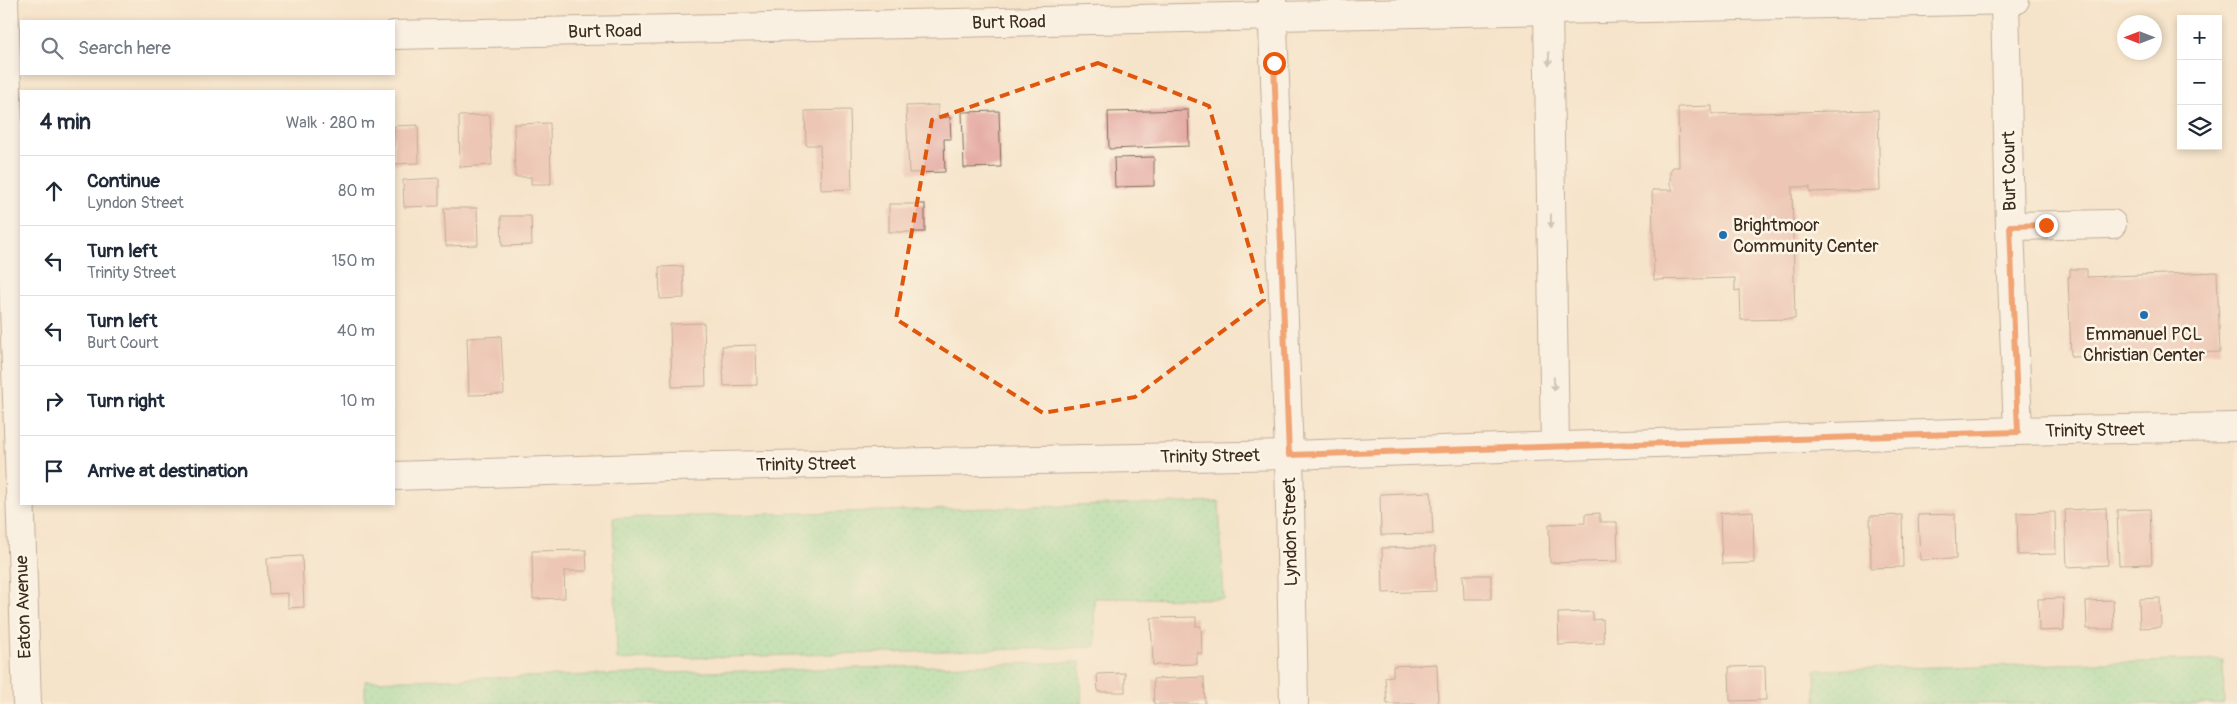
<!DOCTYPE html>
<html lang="en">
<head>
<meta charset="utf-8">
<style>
  body { margin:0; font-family:Pangolin,sans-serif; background:#f6f6f7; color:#1f2937 }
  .controls { position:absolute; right:15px; top:15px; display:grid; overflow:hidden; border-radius:0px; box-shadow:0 2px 8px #0003 }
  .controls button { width:45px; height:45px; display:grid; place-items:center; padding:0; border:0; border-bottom:1px solid #e0e1e3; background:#fff; color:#1f2937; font:25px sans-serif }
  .compass { position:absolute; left:2117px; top:15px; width:45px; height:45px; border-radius:50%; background:#fff; box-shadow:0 2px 8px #0003; rotate:270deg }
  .stop { position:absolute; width:15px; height:15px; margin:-11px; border:4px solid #ea580c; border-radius:50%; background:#fff }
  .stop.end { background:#ea580c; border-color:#fff; box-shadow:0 1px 5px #0008 }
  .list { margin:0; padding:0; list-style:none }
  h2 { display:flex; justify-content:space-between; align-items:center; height:65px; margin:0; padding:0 20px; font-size:21px }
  h2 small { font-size:16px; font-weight:400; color:#747a83 }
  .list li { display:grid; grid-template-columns:32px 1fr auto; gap:15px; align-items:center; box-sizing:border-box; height:70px; padding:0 20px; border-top:1px solid #e0e1e3 }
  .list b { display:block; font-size:19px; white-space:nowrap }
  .list p { margin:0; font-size:16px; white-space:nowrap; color:#747a83 }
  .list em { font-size:16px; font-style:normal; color:#747a83 }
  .icon { flex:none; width:28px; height:28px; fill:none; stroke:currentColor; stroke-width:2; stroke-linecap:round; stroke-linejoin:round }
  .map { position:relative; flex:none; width:2237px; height:704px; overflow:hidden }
  .search { position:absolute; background:#fff; box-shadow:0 2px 8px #0003; left:20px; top:20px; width:375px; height:55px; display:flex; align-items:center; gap:12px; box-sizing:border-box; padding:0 18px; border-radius:0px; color:#747a83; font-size:19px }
  .panel { position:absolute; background:#fff; box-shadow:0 2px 8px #0003; left:20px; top:90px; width:375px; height:415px; border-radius:0px }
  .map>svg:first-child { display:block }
</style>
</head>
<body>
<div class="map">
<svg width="2237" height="704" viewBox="0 0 2237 704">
  <defs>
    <pattern id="grass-dots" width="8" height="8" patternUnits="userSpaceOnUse" patternTransform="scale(1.25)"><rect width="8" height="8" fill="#91de9c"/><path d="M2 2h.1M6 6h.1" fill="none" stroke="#7ebf86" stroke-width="1.8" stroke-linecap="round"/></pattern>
  </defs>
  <rect width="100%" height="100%" fill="#fcf5e5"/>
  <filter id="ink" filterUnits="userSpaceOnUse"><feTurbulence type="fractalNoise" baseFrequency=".02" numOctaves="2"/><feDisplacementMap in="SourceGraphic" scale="10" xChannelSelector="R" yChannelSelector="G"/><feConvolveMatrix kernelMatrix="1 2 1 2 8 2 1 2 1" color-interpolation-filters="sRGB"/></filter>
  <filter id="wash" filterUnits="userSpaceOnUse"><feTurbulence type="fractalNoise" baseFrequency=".0096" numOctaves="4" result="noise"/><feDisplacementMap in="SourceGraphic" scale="20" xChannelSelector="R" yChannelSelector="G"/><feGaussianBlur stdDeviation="1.12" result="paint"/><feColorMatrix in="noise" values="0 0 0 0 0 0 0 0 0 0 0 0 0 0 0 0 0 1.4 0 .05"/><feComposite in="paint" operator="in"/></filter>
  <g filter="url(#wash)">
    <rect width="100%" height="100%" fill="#f6e4ca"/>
    <g fill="url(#grass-dots)" stroke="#66845d">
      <polygon points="1219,502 1224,599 1094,598 1095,647 617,660 613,518"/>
      <polygon points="2223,660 2224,704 1816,704 1815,670"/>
      <polygon points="1080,662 1082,704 365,704 365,681"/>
    </g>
    <g id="blocks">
      <g fill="#e2a39c">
        <polygon points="938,105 938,118 950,117 951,139 944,139 945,172 909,173 906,106"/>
        <polygon points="1712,106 1712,114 1878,110 1880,190 1810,192 1810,187 1792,187 1795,319 1741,320 1740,290 1735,291 1735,278 1654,280 1652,190 1673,190 1670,184 1670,171 1673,167 1679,167 1678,107"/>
        <polygon points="850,110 852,189 821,190 820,145 806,145 805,111"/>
        <polygon points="1188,110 1189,146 1109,149 1108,112"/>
        <polygon points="999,111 1001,167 964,168 962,112"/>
        <polygon points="490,115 492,165 460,167 459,116"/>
        <polygon points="550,123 551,184 531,184 531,177 515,177 514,124"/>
        <polygon points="418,125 419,163 394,164 394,126"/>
        <polygon points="1154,157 1154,186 1115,187 1114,158"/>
        <polygon points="439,178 439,206 404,207 403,180"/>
        <rect x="889" y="204" width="36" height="28"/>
        <polygon points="444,208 477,208 478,245 446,246"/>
        <polygon points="501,216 531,216 532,245 502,246"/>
        <polygon points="683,266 684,298 660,299 659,267"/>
        <polygon points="2070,269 2087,269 2087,277 2217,272 2220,352 2071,357 2068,277 2070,277"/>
        <polygon points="704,323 706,386 672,387 670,324"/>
        <polygon points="501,336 504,394 469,395 467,338"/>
        <polygon points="756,345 757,385 724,386 722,346"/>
        <polygon points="1431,492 1433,534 1381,535 1380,494"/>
        <polygon points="2106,508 2108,565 2067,567 2065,510"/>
        <polygon points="2150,509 2152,564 2119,565 2117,510"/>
        <polygon points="1753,511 1754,563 1722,564 1720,513"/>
        <polygon points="2055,512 2056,554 2018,555 2017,513"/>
        <polygon points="1600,513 1600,522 1617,522 1618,561 1550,563 1549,524 1585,523 1585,514"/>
        <polygon points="1955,514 1956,559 1920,560 1918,515"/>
        <polygon points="1902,515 1903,567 1871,568 1870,516"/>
        <polygon points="1435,547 1436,591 1383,593 1382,548"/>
        <polygon points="586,550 587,571 564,571 565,598 533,599 532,551"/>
        <polygon points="302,556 304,607 288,608 288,593 269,594 267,558"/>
        <polygon points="1463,575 1491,575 1491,599 1464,599"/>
        <polygon points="2063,598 2064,630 2039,631 2038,599"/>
        <polygon points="2160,598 2161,627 2140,628 2139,599"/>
        <polygon points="2113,600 2114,629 2087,629 2086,601"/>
        <polygon points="1593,612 1593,620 1603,619 1604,643 1559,645 1558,613"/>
        <polygon points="1196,617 1196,626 1201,626 1202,653 1197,653 1197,664 1153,665 1151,618"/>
        <polygon points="1437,664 1438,704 1387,704 1385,677 1393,676 1393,666"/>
        <polygon points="1765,666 1766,700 1730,701 1729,667"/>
        <polygon points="1125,673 1125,692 1098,692 1097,674"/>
        <polygon points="1204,677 1205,704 1154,704 1153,679"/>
      </g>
    </g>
  </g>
  <g filter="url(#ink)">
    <use href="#blocks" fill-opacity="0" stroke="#7c6b5a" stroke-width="1"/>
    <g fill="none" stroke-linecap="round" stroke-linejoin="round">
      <defs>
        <g id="minor">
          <polyline points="4,0 27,704"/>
          <polyline points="1272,0 1289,455 1294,704"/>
          <polyline points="2005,0 2010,226 2018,431"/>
          <polyline points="1548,10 1555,446"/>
          <polyline points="394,35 2015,0"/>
          <polyline points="2010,226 2112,224"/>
          <polyline points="394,476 670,467 1289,455 2018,431 2237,427"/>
        </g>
      </defs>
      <use href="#minor" stroke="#7c6b5a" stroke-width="30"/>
      <use href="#minor" stroke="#fff" stroke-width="28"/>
    </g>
    <defs><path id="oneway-solid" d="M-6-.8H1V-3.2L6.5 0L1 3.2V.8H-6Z" transform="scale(1.25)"/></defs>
    <g fill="#a79f9a">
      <use href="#oneway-solid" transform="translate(1549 59) rotate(89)"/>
      <use href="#oneway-solid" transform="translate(1551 221) rotate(89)"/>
      <use href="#oneway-solid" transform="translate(1554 384) rotate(89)"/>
    </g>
  </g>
  <g fill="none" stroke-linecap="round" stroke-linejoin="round" filter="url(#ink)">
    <polyline stroke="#ea580c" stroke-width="6" points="1274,63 1289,455 2018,432 2010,226 2046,225"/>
  </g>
  <path d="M0 0H2237V704H0ZM1098,63L1209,106L1264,300L1135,397L1043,413L896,319L932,120Z" fill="#f6e4ca" fill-opacity=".55" fill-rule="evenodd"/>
  <path fill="none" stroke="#df570d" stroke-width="4" stroke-dasharray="10 6" stroke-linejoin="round" d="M1098,63L1209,106L1264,300L1135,397L1043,413L896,319L932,120Z"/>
  <g fill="#1f6fb2" stroke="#fcf5e5" stroke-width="2">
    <circle cx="1723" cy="235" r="5"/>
    <circle cx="2144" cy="315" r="5"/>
  </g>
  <g text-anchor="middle" stroke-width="5" stroke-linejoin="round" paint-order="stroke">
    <g font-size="18" fill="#3b2a1e" stroke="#fcf5e5">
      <text transform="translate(1009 22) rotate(-1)" y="6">Burt Road</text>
      <text transform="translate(605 31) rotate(-1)" y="6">Burt Road</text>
      <text transform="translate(2009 171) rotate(-91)" y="6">Burt Court</text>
      <text transform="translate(2095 430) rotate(-1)" y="6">Trinity Street</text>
      <text transform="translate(1210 456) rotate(-1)" y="6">Trinity Street</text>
      <text transform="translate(806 464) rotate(-1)" y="6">Trinity Street</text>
      <text transform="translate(1290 532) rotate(-91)" y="6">Lyndon Street</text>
      <text transform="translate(23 607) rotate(-92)" y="6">Eaton Avenue</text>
    </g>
    <g font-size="18" fill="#3b2a1e" stroke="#fcf5e5" text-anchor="start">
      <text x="1733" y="231">Brightmoor<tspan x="1733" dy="21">Community Center</tspan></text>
      <text x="2144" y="340" text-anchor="middle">Emmanuel PCL<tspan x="2144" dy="21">Christian Center</tspan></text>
    </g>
  </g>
</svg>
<div class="controls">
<button>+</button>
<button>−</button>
<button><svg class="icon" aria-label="layers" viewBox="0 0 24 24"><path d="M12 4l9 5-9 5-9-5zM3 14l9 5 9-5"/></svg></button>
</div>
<svg class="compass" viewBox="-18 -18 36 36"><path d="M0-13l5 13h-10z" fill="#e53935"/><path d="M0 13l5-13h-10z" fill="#747a83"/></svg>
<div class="stop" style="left:1274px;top:63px"></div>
<div class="stop end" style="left:2046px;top:225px"></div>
<div class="search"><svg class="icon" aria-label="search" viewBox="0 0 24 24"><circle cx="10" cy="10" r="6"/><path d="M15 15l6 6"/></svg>Search here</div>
<section class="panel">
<h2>4 min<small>Walk · 280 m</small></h2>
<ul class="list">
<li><svg class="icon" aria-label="ahead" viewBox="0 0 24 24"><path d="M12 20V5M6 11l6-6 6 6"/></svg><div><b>Continue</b><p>Lyndon Street</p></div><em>80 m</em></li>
<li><svg class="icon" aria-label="left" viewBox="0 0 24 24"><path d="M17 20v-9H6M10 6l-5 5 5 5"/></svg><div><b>Turn left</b><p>Trinity Street</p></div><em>150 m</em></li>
<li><svg class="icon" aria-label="left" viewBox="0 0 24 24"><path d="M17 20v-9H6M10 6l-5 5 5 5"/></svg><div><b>Turn left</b><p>Burt Court</p></div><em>40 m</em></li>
<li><svg class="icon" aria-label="right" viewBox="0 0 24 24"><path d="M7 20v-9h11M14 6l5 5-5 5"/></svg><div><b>Turn right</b></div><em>10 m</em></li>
<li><svg class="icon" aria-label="arrive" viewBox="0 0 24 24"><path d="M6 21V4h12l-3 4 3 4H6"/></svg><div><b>Arrive at destination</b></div></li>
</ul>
</section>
</div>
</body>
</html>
